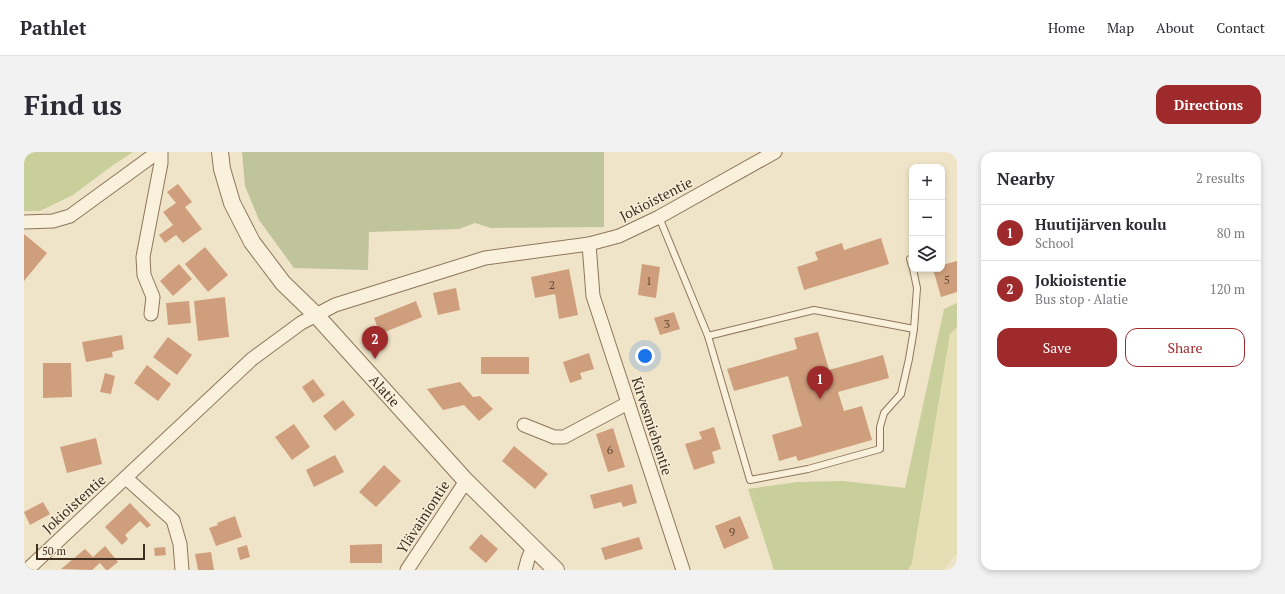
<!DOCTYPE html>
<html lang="en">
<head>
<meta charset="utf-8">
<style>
  body { margin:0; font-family:"PT Serif",serif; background:#f2f2f3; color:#2b2b33 }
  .controls { position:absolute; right:12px; top:12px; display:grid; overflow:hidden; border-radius:8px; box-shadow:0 2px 6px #0003 }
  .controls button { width:36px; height:36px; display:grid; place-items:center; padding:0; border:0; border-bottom:1px solid #e1e1e2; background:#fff; color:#2b2b33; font:20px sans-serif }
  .scale { position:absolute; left:12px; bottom:10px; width:109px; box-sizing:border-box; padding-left:4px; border:2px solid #3d2e20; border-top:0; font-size:11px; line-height:14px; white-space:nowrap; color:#3d2e20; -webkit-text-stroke:3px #f7eed8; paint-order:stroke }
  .you { position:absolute; left:621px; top:204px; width:14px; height:14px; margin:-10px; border:3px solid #fff; border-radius:50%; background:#1a73e8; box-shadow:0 0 0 6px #1a73e833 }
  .badge { display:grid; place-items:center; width:26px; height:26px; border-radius:50%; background:#9e2a2b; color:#fff; font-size:13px; font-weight:700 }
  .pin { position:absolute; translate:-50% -33px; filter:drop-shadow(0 1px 2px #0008) }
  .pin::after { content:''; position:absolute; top:21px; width:14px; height:12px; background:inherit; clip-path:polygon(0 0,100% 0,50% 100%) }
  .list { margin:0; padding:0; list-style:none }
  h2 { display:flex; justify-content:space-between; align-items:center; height:52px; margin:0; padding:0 16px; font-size:17px }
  h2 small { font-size:13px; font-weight:400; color:#7c7c81 }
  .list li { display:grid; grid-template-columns:26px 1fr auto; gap:12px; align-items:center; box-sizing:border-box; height:56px; padding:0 16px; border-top:1px solid #e1e1e2 }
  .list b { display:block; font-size:15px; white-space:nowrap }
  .list p { margin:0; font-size:13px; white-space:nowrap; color:#7c7c81 }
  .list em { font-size:13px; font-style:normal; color:#7c7c81 }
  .actions { display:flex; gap:8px; padding:12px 16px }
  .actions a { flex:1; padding:9px 0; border:1px solid #9e2a2b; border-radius:12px; text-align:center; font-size:14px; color:#9e2a2b }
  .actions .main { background:#9e2a2b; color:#fff }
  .icon { flex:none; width:22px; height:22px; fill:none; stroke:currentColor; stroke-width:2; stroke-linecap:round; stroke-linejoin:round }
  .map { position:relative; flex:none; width:933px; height:418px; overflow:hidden; border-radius:12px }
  header { display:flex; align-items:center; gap:24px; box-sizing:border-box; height:56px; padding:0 20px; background:#fff; border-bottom:1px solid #e1e1e2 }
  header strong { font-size:19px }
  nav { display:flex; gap:22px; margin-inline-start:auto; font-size:14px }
  .intro { display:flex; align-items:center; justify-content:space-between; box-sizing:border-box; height:96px; padding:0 24px }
  h1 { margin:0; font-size:28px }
  .button { padding:10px 18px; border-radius:12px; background:#9e2a2b; color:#fff; font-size:14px; font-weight:700 }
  main { display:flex; gap:24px; padding:0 24px }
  aside { flex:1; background:#fff; border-radius:12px; box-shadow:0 2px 6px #0003 }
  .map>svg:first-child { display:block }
</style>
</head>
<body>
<header>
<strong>Pathlet</strong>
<nav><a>Home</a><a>Map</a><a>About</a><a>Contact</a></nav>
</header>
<div class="intro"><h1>Find us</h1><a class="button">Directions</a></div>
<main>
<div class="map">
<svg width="933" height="418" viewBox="0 0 933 418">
  <rect width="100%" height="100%" fill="#f0e4c8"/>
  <polygon fill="#e6deb5" points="933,175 933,401 920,418 884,418 888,411 926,182"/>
  <g fill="#c9cf9b">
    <polygon points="0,0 109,0 88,14 49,43 16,59 0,59"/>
    <polygon points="933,151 933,175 926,182 888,411 884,418 750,418 724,337 773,330 819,329 881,336 920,157"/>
  </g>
  <polygon fill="#bfc49a" points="218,0 580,0 580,75 467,76 451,71 435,77 345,80 344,118 270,116 235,68 221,34"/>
  <g fill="#cf9f7d">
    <polygon points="154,32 168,50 161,55 178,77 159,91 152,83 141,91 135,83 149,73 139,60 152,51 143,40"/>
    <polygon points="0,82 23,101 0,129"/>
    <polygon points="857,86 865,112 780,138 773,115 794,108 791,100 818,91 820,98"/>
    <polygon points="181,95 204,123 184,140 161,112"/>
    <polygon points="933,109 933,140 917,145 909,117 918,117 918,113"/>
    <polygon points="155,112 168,127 149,144 136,129"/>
    <polygon points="618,112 636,115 632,146 614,143"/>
    <polygon points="545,117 554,163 535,167 531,142 511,146 507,125"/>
    <polygon points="432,136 436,158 414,163 409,141"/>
    <polygon points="201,145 205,185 174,189 170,149"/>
    <polygon points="165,149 167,171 144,173 142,151"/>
    <polygon points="392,149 398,165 356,182 350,166"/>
    <polygon points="650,160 656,177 636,183 630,166"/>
    <polygon points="794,180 805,218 859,203 865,226 814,240 820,259 838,254 848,288 774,309 772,304 755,309 748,283 778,274 764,224 710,239 703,217 773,197 770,186"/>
    <polygon points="98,183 100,197 88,200 89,205 62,210 58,190"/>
    <polygon points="144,185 168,203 153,223 129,205"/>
    <polygon points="565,201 570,217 556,221 558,227 546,231 539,210"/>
    <rect x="457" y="205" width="48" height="17"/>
    <polygon points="19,211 47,211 48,245 19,246"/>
    <polygon points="123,213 147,232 134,249 110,231"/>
    <polygon points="81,221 91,224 87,242 76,240"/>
    <polygon points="289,227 301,243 289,251 278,235"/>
    <polygon points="436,230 449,245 456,244 469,257 455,269 440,253 419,258 403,237"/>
    <polygon points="319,248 331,263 311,279 299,264"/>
    <polygon points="270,272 286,295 268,308 251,285"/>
    <polygon points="690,275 697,297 688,300 691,311 670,318 661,292 678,287 675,280"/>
    <polygon points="589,276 601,315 584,320 572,282"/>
    <polygon points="72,286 78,312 43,321 36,295"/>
    <polygon points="490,294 524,322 511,337 478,309"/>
    <polygon points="311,303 320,320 290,335 282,318"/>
    <polygon points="360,313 377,329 352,355 335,340"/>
    <polygon points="608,332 613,351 599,355 597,350 570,357 566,343"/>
    <polygon points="19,350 26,362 6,373 0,360"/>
    <polygon points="106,351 127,373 123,376 116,369 101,383 104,387 98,393 81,375"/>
    <polygon points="211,364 218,385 192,394 185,376 194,373 193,371"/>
    <polygon points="716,364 725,386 700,397 691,374"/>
    <polygon points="457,382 474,397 462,411 445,396"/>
    <polygon points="615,385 619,397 581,408 577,396"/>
    <polygon points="358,392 358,411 326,411 326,393"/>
    <polygon points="223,393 226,405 216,408 213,396"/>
    <polygon points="81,394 94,410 84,418 82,418 76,411 68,418 37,417 61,397 69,405"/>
    <polygon points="141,395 142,403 131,404 130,396"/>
    <polygon points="187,400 190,418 174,418 171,402"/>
  </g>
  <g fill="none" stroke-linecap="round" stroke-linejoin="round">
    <defs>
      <g id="service">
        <polyline points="635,65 684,184 726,328 784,317 856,297 856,275 860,261 877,242 885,207 890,177 893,136 889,117"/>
        <polyline points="886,107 888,114"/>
        <polyline points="684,184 790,158 890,177"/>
      </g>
      <g id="minor">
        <polyline points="0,70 29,69 46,64 134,0"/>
        <polyline points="565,92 569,144 659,418"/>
        <polyline points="127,162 129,145 120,123 119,105 137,11 137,0"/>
        <polyline points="500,273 530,285 540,285 604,251"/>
        <polyline points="102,326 149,368 156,392 158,418"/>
        <polyline points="3,418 228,207 277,171 311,153 461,106 565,92 595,84 635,65 751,0"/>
        <polyline points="383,418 442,329"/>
        <polyline points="501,418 504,407 509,395"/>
      </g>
      <g id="tertiary">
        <path id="s1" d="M196,0L198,17L208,51L228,90L259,131L292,163L442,329L532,418"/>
      </g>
    </defs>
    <use href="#service" stroke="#8d765c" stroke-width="8"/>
    <use href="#minor" stroke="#8d765c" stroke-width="15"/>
    <use href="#tertiary" stroke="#8d765c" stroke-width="18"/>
    <use href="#service" stroke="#faf1dc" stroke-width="6"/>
    <use href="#minor" stroke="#faf1dc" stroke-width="13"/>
    <use href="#tertiary" stroke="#faf1dc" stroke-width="16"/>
  </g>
  <g text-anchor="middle" stroke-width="3" stroke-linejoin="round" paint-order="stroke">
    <g font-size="12" fill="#624a37">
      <text x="923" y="132">5</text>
      <text x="625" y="133">1</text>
      <text x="528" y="137">2</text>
      <text x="643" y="176">3</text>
      <text x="586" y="302">6</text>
      <text x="708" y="384">9</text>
    </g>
    <g font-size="14" fill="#3d2e20" stroke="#f7eed8">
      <text transform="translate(632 47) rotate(-27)" y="5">Jokioistentie</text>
      <text dy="5" stroke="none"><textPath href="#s1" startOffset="296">Alatie</textPath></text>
      <text transform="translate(628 274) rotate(72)" y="5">Kirvesmiehentie</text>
      <text transform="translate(50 352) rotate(-42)" y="5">Jokioistentie</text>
      <text transform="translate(399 365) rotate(-57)" y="5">Ylävainiontie</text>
    </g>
  </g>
</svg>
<div class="controls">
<button>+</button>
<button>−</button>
<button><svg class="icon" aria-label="layers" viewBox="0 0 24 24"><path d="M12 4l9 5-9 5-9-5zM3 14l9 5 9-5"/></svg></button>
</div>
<div class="scale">50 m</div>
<div class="you"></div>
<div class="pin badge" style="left:796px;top:247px">1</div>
<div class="pin badge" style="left:351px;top:207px">2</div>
</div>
<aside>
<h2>Nearby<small>2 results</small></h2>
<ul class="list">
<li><span class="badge">1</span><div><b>Huutijärven koulu</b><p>School</p></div><em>80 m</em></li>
<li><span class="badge">2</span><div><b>Jokioistentie</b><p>Bus stop · Alatie</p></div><em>120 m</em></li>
</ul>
<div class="actions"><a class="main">Save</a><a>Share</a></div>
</aside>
</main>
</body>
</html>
